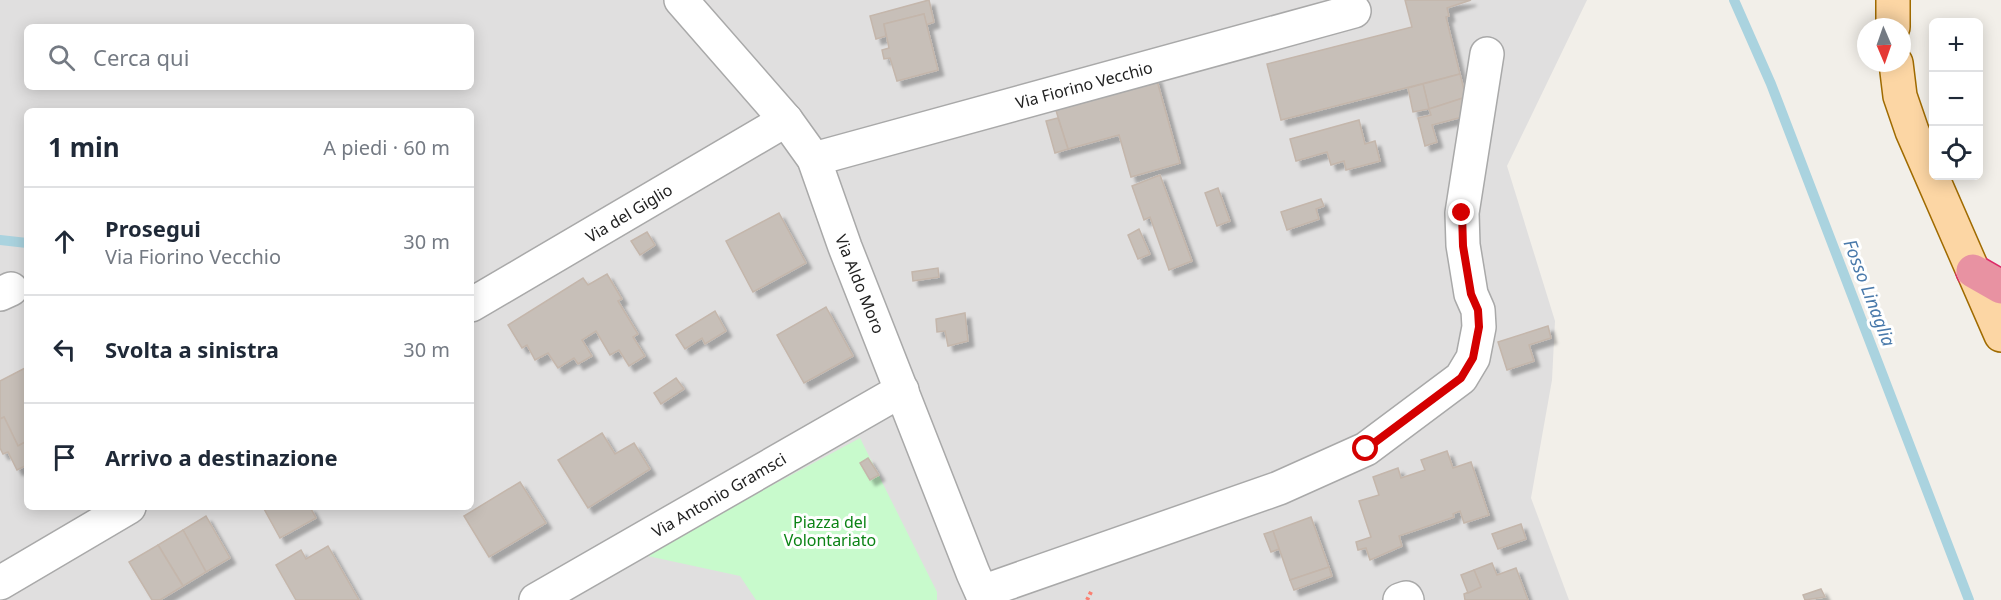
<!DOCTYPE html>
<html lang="it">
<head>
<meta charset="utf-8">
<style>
  body { margin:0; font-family:"Noto Sans",sans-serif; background:#f6f6f7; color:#1f2937 }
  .controls { position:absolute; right:18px; top:18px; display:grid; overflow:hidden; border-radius:9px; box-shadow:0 3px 15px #0003 }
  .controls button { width:54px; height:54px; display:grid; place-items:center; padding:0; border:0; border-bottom:2px solid #e0e1e3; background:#fff; color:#1f2937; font:30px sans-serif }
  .compass { position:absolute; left:1857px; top:18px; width:54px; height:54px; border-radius:50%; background:#fff; box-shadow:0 3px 15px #0003; rotate:178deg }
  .stop { position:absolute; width:18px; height:18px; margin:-14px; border:4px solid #d40000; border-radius:50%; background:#fff }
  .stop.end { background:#d40000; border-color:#fff; box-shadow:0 2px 6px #0008 }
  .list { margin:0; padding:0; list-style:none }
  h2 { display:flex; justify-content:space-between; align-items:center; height:78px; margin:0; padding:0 24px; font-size:26px }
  h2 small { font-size:20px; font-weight:400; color:#747a83 }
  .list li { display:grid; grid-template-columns:39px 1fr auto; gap:18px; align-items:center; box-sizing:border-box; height:108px; padding:0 24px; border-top:2px solid #e0e1e3 }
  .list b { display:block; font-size:22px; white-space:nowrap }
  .list p { margin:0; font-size:20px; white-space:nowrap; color:#747a83 }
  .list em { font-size:20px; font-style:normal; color:#747a83 }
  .icon { flex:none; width:33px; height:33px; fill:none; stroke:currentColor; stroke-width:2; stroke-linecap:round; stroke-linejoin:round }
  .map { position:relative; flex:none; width:2001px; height:600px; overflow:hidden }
  .search { position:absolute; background:#fff; box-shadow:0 3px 15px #0003; left:24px; top:24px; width:450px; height:66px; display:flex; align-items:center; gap:15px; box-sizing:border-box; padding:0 21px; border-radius:9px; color:#747a83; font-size:22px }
  .panel { position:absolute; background:#fff; box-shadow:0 3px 15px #0003; left:24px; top:108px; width:450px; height:402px; border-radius:9px }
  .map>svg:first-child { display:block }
</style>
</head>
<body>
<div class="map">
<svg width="2001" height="600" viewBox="0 0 2001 600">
  <defs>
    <filter id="shadow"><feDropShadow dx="5.5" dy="5.5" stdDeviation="1.5" flood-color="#0004"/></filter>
  </defs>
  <rect width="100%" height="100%" fill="#f2efe9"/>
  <path fill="#e0dfdf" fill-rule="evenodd" d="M0,0H1587L1507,166L1555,321L1552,380L1531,498L1569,600H0ZM27,27H471V87H27ZM27,111H471V507H27Z"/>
  <polygon fill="#c8facc" points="860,438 937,592 937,600 756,600 740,576 643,555"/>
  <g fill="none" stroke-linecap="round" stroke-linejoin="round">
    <g stroke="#aad3df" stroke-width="10">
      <polyline points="1734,0 1771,84 1969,600"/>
      <polyline points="0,240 27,243"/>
    </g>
  </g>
  <g fill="#c7bfb8" stroke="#c4b6ab" stroke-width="1.5" filter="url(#shadow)">
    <polygon points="929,0 934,22 926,25 924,14 884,24 886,36 876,39 870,16"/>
    <polygon points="1405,0 1471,0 1447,8 1449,16 1446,17 1460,74 1281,120 1267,64 1412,27"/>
    <polygon points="924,14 938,70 897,81 890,58 884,59 882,50 889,48 884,24"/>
    <polygon points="1460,74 1466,97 1429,109 1423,84"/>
    <polygon points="1156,77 1180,163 1131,177 1119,135 1068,149 1054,104"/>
    <polygon points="1423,84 1429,109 1413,112 1408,88"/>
    <polygon points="1466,97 1470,115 1432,125 1437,142 1425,146 1418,118 1431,115 1429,109"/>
    <polygon points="1058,118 1068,149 1055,153 1046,121"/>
    <polygon points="1359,120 1365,144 1375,141 1380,161 1346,170 1344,161 1331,165 1327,152 1296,161 1290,139"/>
    <polygon points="1160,175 1192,261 1169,270 1150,217 1144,220 1132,186"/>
    <polygon points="1218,188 1230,221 1217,226 1205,193"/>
    <polygon points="1321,199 1324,206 1316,209 1319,219 1287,230 1281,212"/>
    <polygon points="779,213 806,263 753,292 726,241"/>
    <polygon points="1139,229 1150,254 1138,259 1128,235"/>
    <polygon points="647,232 655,245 640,255 631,241"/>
    <polygon points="938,268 939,277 913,281 912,272"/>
    <polygon points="607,274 622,299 618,301 638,334 633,337 645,356 629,366 619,350 610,355 596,331 582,340 592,356 578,364 574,358 558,368 548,353 535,360 527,345 522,348 508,325 583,278 588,285"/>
    <polygon points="826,307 853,356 804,383 777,335"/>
    <polygon points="715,311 726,331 705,344 702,338 685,349 676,335"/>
    <polygon points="965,313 968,341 948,346 945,331 937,332 936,319"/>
    <polygon points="1548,326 1551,338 1529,345 1534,361 1507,370 1498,342"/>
    <polygon points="27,367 27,441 18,446 4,417 0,419 0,381"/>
    <polygon points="676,378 684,389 661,404 654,393"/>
    <polygon points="4,417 18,446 27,441 27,465 17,470 8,452 3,454 0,448 0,419"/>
    <polygon points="602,433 615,454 634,443 650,469 588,508 558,460"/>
    <polygon points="1447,451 1453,468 1471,462 1489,515 1464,523 1460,511 1453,514 1454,517 1399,536 1402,546 1370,560 1366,548 1358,550 1356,542 1371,537 1359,501 1379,495 1373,477 1398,468 1401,478 1425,470 1421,460"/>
    <polygon points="868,458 879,475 870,480 860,463"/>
    <polygon points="520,482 546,523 489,557 464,516"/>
    <polygon points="263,507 310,507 316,518 280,538"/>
    <polygon points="206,516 230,558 206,572 183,530"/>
    <polygon points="1311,517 1329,567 1290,580 1273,531"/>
    <polygon points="1521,524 1526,539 1498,549 1492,534"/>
    <polygon points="183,530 206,572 183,586 158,545"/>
    <polygon points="1273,531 1279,549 1271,552 1264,534"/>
    <polygon points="158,545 183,586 160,600 152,600 129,562"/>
    <polygon points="328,546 359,600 296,600 276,565 301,550 306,559"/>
    <polygon points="1492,563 1497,575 1516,568 1528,600 1465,600 1464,594 1481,587 1474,570"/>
    <polygon points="1329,567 1332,576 1294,590 1290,580"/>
    <polygon points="1474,570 1481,587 1468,593 1461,575"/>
    <polygon points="1821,589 1825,597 1805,600 1803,595"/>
  </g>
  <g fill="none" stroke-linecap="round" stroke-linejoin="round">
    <defs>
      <g id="minor">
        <polyline points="681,0 786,120 814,159 845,247 973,573 985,600"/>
        <polyline points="814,159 1354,11"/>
        <polyline points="0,294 11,289"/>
        <polyline points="471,305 786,120"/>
        <polyline points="0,583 129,507"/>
        <polyline points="982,592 1279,488 1366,449 1461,378 1473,358 1479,327 1478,310 1471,294 1463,245 1462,213 1487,54"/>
        <polyline points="536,600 902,390"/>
        <polyline points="1400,600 1406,598 1407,600"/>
      </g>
      <g id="major">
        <polyline points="1893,27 1893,0"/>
        <polyline points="1896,63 1900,96 1912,131 2001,335"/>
      </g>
      <polyline id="highway" points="1973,271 2001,287"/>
    </defs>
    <use href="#minor" stroke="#a9a9a9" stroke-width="36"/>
    <use href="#major" stroke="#a06b00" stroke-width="36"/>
    <use href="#highway" stroke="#dc2a67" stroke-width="36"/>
    <polyline stroke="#fa8072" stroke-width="4" stroke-dasharray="3 3" stroke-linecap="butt" points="1087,600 1092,590"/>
    <use href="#minor" stroke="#fff" stroke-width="33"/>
    <use href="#major" stroke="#fcd6a4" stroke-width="33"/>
    <use href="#highway" stroke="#e892a2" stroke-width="33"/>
  </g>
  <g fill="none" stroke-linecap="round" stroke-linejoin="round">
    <polyline stroke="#d40000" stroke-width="8" points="1366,449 1461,378 1473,358 1479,327 1478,310 1471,294 1463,246 1462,213"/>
  </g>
  <g text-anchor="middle" stroke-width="6" stroke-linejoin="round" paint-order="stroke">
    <g font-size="16" fill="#222" stroke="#fff">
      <text transform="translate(1084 85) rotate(-15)" y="6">Via Fiorino Vecchio</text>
      <text transform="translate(629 213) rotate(-31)" y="6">Via del Giglio</text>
      <text transform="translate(860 284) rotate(68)" y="6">Via Aldo Moro</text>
      <text transform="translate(719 495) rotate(-30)" y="6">Via Antonio Gramsci</text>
    </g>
    <g font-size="16" fill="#0c8416" stroke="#fff">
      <text x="830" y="528">Piazza del<tspan x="830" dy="18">Volontariato</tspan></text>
    </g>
    <g font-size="18" font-style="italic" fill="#4a7aab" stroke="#fff">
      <text transform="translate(1869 293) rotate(69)" y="6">Fosso Linaglia</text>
    </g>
  </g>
</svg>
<div class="controls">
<button>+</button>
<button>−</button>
<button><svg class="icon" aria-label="locate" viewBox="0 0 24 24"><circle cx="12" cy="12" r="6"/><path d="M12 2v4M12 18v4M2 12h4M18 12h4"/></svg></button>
</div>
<svg class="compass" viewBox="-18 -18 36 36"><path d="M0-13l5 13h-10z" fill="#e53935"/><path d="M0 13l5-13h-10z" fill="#747a83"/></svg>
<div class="stop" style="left:1366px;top:449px"></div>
<div class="stop end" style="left:1462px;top:213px"></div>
<div class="search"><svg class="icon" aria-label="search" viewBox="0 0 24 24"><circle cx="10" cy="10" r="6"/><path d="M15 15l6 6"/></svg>Cerca qui</div>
<section class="panel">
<h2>1 min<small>A piedi · 60 m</small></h2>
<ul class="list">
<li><svg class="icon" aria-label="ahead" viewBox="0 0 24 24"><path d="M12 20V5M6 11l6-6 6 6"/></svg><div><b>Prosegui</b><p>Via Fiorino Vecchio</p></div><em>30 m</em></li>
<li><svg class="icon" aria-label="left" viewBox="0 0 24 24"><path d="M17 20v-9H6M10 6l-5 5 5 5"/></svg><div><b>Svolta a sinistra</b></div><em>30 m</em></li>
<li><svg class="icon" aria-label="arrive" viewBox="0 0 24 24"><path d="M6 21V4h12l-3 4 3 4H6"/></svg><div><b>Arrivo a destinazione</b></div></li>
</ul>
</section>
</div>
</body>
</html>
